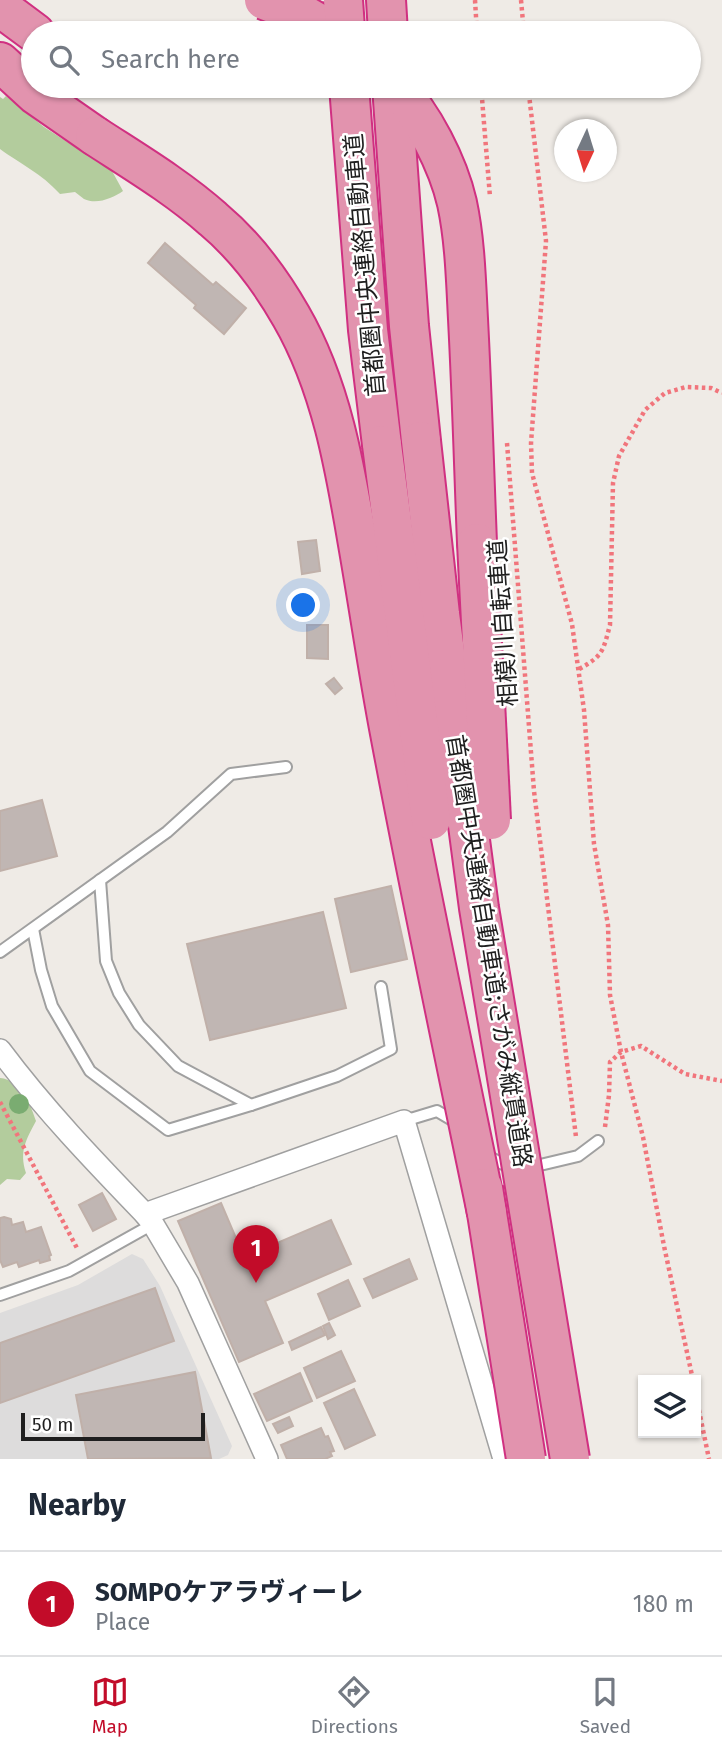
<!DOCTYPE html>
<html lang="en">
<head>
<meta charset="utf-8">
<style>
  body { margin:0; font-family:"Fira Sans","Noto Sans JP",sans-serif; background:#f2f2f3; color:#1f2937 }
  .controls { position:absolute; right:21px; bottom:21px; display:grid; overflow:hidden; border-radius:0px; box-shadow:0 2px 5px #0004 }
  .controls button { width:63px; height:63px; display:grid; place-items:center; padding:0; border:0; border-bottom:2px solid #e0e1e3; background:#fff; color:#1f2937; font:35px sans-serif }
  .compass { position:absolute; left:554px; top:119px; width:63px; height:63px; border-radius:50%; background:#fff; box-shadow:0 2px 5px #0004; rotate:184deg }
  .scale { position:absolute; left:21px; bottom:18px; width:184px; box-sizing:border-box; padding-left:7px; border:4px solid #1f1f1f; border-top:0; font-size:19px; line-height:24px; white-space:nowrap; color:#1f1f1f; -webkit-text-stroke:5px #fff; paint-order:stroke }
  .you { position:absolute; left:304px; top:606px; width:24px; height:24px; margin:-18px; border:5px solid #fff; border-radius:50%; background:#1a73e8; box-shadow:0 0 0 10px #1a73e833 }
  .badge { display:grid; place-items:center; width:46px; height:46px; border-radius:50%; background:#c20c29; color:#fff; font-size:23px; font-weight:700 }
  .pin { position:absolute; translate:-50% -58px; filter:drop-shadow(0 2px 4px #0008) }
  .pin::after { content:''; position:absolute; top:37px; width:24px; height:21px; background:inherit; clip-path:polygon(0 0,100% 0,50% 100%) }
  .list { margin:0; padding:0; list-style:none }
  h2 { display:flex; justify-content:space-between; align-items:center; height:91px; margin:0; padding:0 28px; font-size:30px }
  h2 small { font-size:23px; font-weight:400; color:#747a83 }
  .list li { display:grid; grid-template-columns:46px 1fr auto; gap:21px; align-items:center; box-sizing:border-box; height:105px; padding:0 28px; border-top:2px solid #e0e1e3 }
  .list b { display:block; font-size:26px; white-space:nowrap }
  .list p { margin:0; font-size:23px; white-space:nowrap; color:#747a83 }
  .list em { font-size:23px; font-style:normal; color:#747a83 }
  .icon { flex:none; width:38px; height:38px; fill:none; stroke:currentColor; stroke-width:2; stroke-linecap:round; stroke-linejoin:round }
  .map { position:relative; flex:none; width:722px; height:1459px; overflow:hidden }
  .search { position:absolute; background:#fff; box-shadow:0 2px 5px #0004; left:21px; right:21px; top:21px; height:77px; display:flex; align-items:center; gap:18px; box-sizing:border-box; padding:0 24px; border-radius:38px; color:#747a83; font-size:26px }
  .sheet { height:196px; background:#fff }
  nav { display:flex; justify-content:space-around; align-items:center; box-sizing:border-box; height:98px; border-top:2px solid #e0e1e3; background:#fff; font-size:19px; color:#747a83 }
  nav a { display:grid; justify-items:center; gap:4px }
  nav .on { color:#c20c29 }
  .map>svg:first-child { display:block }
</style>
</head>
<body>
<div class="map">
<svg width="722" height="1459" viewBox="0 0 722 1459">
  <rect width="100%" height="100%" fill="#efebe6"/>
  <polygon fill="#dddcdc" points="132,1254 143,1259 160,1286 232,1446 228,1455 219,1459 0,1459 0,1313 78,1285"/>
  <g fill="#b3cc9d">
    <path d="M6,96L44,127L112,171L123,191C113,198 97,205 84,199C81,197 78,194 75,192L60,194C41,173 22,165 0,149V97L3,99Z"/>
    <path d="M0,1078C21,1080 30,1103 36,1121C26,1140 19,1151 26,1173L20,1180L7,1179L0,1185Z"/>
  </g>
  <g fill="#c0b6b3" stroke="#c0b0a9" stroke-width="2">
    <polygon points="165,243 213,285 216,282 246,308 224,334 194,308 196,305 148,263"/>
    <polygon points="316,540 320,571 302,574 298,542"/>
    <polygon points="307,625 328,625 328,659 307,658"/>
    <polygon points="334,678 342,688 335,694 326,684"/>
    <polygon points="42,800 57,856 0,871 0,811"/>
    <polygon points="391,886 407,959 351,972 335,899"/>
    <polygon points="323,912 346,1008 210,1040 187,944"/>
    <polygon points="102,1193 116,1219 93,1231 79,1205"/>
    <polygon points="221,1203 244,1257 331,1220 351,1264 265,1301 283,1343 239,1362 178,1221"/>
    <polygon points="4,1217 11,1219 12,1225 23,1222 26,1232 41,1227 51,1255 49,1256 50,1260 40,1263 39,1260 19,1267 17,1262 3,1267 0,1260 0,1218"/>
    <polygon points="409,1259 417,1279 373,1298 364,1279"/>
    <polygon points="348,1280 360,1306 329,1320 318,1294"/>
    <polygon points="155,1288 174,1341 0,1403 0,1343"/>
    <polygon points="329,1323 335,1335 328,1339 323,1326"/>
    <polygon points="321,1327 325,1335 292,1350 289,1342"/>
    <polygon points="341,1351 355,1381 317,1398 304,1368"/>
    <polygon points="195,1372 211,1458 88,1459 76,1395"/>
    <polygon points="300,1373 312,1401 267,1421 254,1394"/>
    <polygon points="354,1389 375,1435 345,1449 324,1403"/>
    <polygon points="289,1417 293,1426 278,1433 273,1424"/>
    <polygon points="321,1428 325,1437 328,1436 334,1451 330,1452 332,1456 325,1459 287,1459 281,1445"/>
  </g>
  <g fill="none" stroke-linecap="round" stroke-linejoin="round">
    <defs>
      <g id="service">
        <polyline points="100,880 106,961 119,993 139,1025 178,1066 251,1105 337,1076 391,1049 381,987"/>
        <polyline points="33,929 41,970 52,1006 90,1071 168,1130 251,1105"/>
        <polyline points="0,952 167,832 231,774 286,767"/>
        <polyline points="404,1121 437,1111 459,1124"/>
        <polyline points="485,1155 503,1164 540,1165 578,1156 598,1141"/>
        <polyline points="0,1295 69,1271 153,1224"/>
      </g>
      <g id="minor">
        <path d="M0,1050C44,1109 94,1161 145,1214L153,1224L188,1283L267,1459"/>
        <polyline points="145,1214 404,1121 504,1459"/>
      </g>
      <g id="motorway">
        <polyline points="386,0 388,33"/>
        <polyline points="0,7 35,33"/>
        <polyline points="0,62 36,95 95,136"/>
        <polyline points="349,86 368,330 382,445"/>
        <polyline points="392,86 409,326 421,441"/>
        <path d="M395,86C423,115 448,164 457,203C465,240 466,281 468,319C472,394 474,468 477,543"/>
      </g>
    </defs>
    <use href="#service" stroke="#a0a0a0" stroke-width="14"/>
    <use href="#minor" stroke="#a0a0a0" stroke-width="24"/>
    <use href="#motorway" stroke="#d03081" stroke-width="42"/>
    <g stroke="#f1757c" stroke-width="4.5" stroke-dasharray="3.5 3.5" stroke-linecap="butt">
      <polyline points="475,0 477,33"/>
      <polyline points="521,0 524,33"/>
      <polyline points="481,86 490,197"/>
      <polyline points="528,86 546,241 531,443 532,473 572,624 576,653 584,710 594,844 608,925 610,995 621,1052 643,1137 664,1246 693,1380"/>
      <polyline points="507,443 534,791 576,1137"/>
      <path d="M579,669C603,656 603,651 610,625L613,483L619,456L645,410L665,393L686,387L711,388L722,393"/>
      <polyline points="0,1102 78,1250"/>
      <polyline points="605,1127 609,1095 610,1062 621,1052 641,1046 685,1074 722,1081"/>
      <polyline points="696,1396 709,1459"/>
    </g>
    <use href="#service" stroke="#fff" stroke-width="10"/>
    <use href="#minor" stroke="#fff" stroke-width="21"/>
    <use href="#motorway" stroke="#e293ae" stroke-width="38"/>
    <defs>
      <g id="motorway-bridge">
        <polyline points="264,0 306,16 335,33"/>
        <polyline points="343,0 345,28"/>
        <path d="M95,136C135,162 177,187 213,219C244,245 271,281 291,316C331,385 345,467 358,544C369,607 378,670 390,733C420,893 454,1053 487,1213"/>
        <polyline points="421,441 440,614 479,908 570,1459"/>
        <polyline points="382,445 431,820"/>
        <polyline points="477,543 491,820"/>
        <polyline points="483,1188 526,1459"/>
      </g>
    </defs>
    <use href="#motorway-bridge" stroke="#d03081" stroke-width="42" stroke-linecap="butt"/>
    <use href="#motorway-bridge" stroke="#e293ae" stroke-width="38"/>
  </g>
  <circle fill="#7aac71" cx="19" cy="1104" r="10"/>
  <g text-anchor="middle" stroke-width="5" stroke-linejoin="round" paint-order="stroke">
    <g font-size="24" fill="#1f1f1f" stroke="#fff">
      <text transform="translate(365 265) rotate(-95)" y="8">首都圏中央連絡自動車道</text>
      <text transform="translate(503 623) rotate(-94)" y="8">相模川自転車道</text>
      <text transform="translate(489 951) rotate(81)" y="8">首都圏中央連絡自動車道;さがみ縦貫道路</text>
    </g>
  </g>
</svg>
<div class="controls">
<button><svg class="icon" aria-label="layers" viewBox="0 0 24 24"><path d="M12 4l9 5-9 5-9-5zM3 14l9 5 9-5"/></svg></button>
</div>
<svg class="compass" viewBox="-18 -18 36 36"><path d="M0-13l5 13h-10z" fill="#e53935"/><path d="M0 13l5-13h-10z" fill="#747a83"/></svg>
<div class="scale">50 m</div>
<div class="you"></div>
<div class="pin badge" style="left:256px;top:1283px">1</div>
<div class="search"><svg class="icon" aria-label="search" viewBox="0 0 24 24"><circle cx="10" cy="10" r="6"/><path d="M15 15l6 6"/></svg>Search here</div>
</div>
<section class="sheet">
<h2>Nearby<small></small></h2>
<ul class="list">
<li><span class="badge">1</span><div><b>SOMPOケアラヴィーレ</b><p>Place</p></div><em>180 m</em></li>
</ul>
</section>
<nav>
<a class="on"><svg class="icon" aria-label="map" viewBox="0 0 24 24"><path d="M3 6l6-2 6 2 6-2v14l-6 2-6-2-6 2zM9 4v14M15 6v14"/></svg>Map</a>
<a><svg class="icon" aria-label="directions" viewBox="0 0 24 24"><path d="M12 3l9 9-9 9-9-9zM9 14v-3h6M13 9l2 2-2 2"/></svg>Directions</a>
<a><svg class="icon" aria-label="saved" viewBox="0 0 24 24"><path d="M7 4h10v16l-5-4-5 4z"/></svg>Saved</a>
</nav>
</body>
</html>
